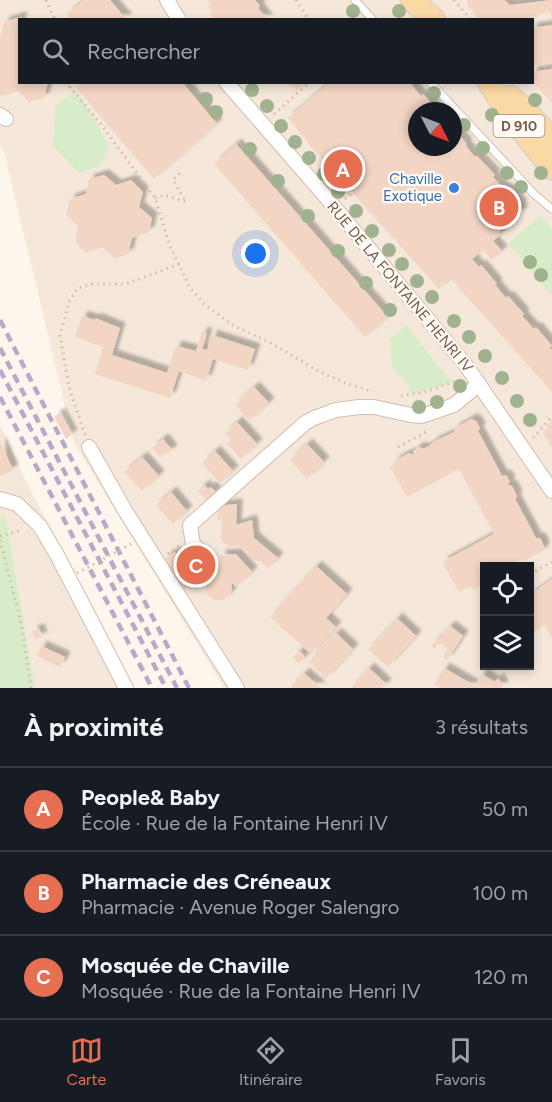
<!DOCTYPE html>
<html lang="fr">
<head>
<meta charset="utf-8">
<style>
  body { margin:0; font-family:Figtree,sans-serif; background:#242831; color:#f1f3f6 }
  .controls { position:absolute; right:18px; bottom:18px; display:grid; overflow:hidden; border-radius:0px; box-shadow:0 3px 9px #0003 }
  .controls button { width:54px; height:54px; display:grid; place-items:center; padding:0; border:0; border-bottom:2px solid #363941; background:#171b24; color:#f1f3f6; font:30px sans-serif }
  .compass { position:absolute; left:408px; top:102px; width:54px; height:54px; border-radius:50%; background:#171b24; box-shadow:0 3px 9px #0003; rotate:132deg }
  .you { position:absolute; left:256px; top:254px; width:21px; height:21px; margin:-15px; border:4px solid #fff; border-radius:50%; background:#1a73e8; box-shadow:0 0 0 9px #1a73e833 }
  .badge { display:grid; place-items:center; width:39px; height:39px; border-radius:50%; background:#e76f51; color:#fff; font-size:20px; font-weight:700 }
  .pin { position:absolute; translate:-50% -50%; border:3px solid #fff; box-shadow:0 2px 6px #0006 }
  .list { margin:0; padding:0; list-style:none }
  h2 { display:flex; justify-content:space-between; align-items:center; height:78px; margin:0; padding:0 24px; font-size:26px }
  h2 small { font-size:20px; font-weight:400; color:#9ea1a6 }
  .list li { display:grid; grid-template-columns:39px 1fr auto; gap:18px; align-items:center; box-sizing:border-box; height:84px; padding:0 24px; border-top:2px solid #363941 }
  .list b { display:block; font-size:22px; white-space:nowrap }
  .list p { margin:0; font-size:20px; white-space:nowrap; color:#9ea1a6 }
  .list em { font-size:20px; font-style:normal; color:#9ea1a6 }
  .icon { flex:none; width:33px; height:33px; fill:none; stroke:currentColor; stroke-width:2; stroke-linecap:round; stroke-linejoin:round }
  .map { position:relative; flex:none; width:552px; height:688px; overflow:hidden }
  .search { position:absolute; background:#171b24; box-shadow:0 3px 9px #0003; left:18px; right:18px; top:18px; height:66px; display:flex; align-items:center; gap:15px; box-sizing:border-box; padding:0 21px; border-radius:0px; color:#9ea1a6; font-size:22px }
  .sheet { height:330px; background:#171b24 }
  nav { display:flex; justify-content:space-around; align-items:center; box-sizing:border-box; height:84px; border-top:2px solid #363941; background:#171b24; font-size:16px; color:#9ea1a6 }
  nav a { display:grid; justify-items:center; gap:3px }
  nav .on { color:#e76f51 }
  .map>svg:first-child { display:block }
</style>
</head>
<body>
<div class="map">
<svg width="552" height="688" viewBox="0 0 552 688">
  <defs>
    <filter id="shadow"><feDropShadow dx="5.5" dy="-5.5" stdDeviation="1.5" flood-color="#0004"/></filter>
  </defs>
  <rect width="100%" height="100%" fill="#fdf6ec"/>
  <g fill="#f5e8da" fill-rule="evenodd">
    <path d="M0,0H552V688H224L74,443L4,152L0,145ZM20,20H532V82H20ZM417,111H453V147H417ZM484,566H530V666H484Z"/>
    <polygon points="0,425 21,471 132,688 35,688 6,518 0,517"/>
  </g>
  <g fill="#d8ecc9">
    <polygon points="77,91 109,144 101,165 79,173 53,146 56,104"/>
    <polygon points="540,216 552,229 552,295 508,244"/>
    <polygon points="406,325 452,383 412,394 407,382 393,370 390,339"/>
    <polygon points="0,517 6,518 35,688 0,688"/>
  </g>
  <g fill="#f3d5c3" filter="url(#shadow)">
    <polygon points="84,0 110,0 127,20 72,20 67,14"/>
    <polygon points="208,0 255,0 260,6 258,8 268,20 215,20 210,14 213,12 208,6 211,3"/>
    <polygon points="467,0 504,0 510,5 552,0 552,18 550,12 532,15 532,20 480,20 468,6"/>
    <polygon points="21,17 23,20 20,20 20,82 48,82 44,98 29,102 18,91 2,96 0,94 0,38 4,22"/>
    <polygon points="552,25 552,62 532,66 532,28"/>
    <polygon points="552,69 552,95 547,98 552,97 552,103 532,81 532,72"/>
    <polygon points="82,82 182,82 217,124 154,179 76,88"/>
    <polygon points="285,82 306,82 297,90 292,85 290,87"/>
    <polygon points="330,82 409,82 421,96 423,94 438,111 417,111 417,147 453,147 453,128 467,144 465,145 475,157 477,156 495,175 493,177 504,189 506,188 522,205 520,207 523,211 499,232 501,234 493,241 502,251 492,260 483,250 472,259 479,267 481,265 497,284 495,285 506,298 508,296 524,314 522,316 534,329 536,327 552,346 550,348 552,350 552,392 450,278 439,289 313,149 288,118"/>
    <polygon points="236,144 388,317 365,337 214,164"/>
    <polygon points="104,175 116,185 131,180 143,192 139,207 152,218 149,232 132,238 128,254 115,259 102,247 86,253 75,242 78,226 66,215 70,199 86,194 89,179"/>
    <polygon points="82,316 95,320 95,318 120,328 112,355 167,373 176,346 196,351 202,332 207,334 202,349 207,350 212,335 255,349 248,370 213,359 206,381 179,371 170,398 95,374 103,347 75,337"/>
    <polygon points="254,387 269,403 249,421 235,405"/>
    <polygon points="60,413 72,435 66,439 54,417"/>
    <polygon points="471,419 476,421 480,428 478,431 502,476 506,475 510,482 507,485 512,486 517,496 515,499 527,521 536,538 540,538 544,546 543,551 525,560 522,558 508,566 484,566 484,583 473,589 470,586 459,592 442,562 494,534 459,469 407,497 390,467 394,466 393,462 409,453 414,455 413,451 420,447 423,449 429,446 435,441 454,432 454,429"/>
    <polygon points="237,422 257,444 241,459 227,444 231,440 225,433"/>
    <polygon points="552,424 552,448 543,433"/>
    <polygon points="163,439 172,450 166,455 164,453 160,457 152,448"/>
    <polygon points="0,441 13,470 0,476"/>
    <polygon points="307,444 324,462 307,479 290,460"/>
    <polygon points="215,451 233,471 220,483 202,463"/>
    <polygon points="142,457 159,476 142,491 124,472"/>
    <polygon points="204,485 208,489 211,487 216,492 207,501 198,491"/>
    <polygon points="171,492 187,511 173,524 156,505"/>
    <polygon points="237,504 236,525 252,520 254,538 278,558 268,568 260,561 254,561 238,545 229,547 221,540 222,519 217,520 218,506"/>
    <polygon points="175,552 189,576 199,577 199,579 206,579 221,564 220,555 236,554 252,572 236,587 232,583 231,593 224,600 213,600 206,593 206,584 194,584 183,590 164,559"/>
    <polygon points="316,566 347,594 326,618 336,627 311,654 270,617"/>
    <polygon points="552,579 552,639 545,625 530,634 530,595"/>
    <polygon points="397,618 416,636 388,667 368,650"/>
    <polygon points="450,626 463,636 447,660 443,657 448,649 439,642 434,649 431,646"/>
    <polygon points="39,629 42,637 35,639 32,631"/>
    <polygon points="336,633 353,649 326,678 309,662"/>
    <polygon points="41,646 65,657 60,667 37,656"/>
    <polygon points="300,651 305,657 299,664 293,657"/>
    <polygon points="369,668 386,684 383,688 351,688"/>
    <polygon points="444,668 475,686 482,674 495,682 498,678 503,686 502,688 439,688 434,684"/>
    <polygon points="304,673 321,688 290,688"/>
  </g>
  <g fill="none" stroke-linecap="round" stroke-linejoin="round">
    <defs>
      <g id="service">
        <polyline points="355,0 373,20"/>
        <polyline points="430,82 534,194 552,209"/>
      </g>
      <g id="minor">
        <polyline points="167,0 179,20"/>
        <polyline points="226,82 326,197 465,364 552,491"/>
        <polyline points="0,115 6,119"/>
        <polyline points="89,447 124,509 237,688"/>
        <polyline points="0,499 17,504 40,526 57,555 126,688"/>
        <polyline points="203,554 193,544 190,525 305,423 314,418 336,410 359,407 374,407 411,415 422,416 454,405 479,384"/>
      </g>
      <g id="primary">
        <polyline points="412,0 434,20"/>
        <polyline points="489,82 508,113 552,168"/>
        <polyline points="511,97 552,138"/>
      </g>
    </defs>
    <use href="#service" stroke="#d1beb0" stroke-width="9"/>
    <use href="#minor" stroke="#d1beb0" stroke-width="16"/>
    <use href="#primary" stroke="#dad1cd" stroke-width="25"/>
    <g stroke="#d9b8a5" stroke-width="3" stroke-dasharray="1.5 4.5" stroke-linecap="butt">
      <polyline points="46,0 55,20"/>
      <polyline points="296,0 309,20"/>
      <polyline points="454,0 471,20"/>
      <polyline points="532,70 552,67"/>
      <polyline points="75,82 70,87 100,123 155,198 170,246 190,288 204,304 234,326 269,342 320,372 345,383 371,391"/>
      <polyline points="274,114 310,82"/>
      <polyline points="155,198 165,195 186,202 173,180 182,171"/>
      <polyline points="345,199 352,193"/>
      <polyline points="401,396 425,392 458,380"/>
      <polyline points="85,435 69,387 60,336 69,302 78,288 93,284 126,284 179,264"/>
      <polyline points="533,438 552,417"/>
      <polyline points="398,447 428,431"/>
      <polyline points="0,536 22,530"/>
      <polyline points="0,540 21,623 31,688"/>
      <polyline points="168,554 179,546"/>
      <polyline points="530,574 552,562"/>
      <polyline points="482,599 484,597"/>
    </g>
    <use href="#service" stroke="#fff" stroke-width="7"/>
    <use href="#minor" stroke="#fff" stroke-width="14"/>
    <use href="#primary" stroke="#fbd9a5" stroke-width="22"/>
    <g stroke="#b9a8c9" stroke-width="4.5" stroke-dasharray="9 6" stroke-linecap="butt">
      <polyline points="0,320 189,688"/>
      <polyline points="0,348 177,688"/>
      <polyline points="0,370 166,688"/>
      <polyline points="0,397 152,688"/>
    </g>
    <polyline stroke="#d9b8a5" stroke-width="3" stroke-dasharray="1.5 4.5" stroke-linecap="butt" points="77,573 133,543"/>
  </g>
  <g fill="#a0b28e">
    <circle cx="353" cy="11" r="7"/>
    <circle cx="399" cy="11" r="7"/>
    <circle cx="252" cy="90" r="7"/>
    <circle cx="434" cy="93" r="7"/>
    <circle cx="206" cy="99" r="7"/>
    <circle cx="535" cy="100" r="7"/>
    <circle cx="267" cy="106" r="7"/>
    <circle cx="216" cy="112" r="7"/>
    <circle cx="492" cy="115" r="7"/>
    <circle cx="464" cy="125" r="7"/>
    <circle cx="281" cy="126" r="7"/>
    <circle cx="295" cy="142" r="7"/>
    <circle cx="483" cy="148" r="7"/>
    <circle cx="250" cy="149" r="7"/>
    <circle cx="309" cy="158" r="7"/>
    <circle cx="507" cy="173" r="7"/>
    <circle cx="541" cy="173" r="7"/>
    <circle cx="324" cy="174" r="7"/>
    <circle cx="278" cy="181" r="7"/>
    <circle cx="521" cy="187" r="7"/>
    <circle cx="338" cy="192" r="7"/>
    <circle cx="356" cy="211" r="7"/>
    <circle cx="308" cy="216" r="7"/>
    <circle cx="372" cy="231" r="7"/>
    <circle cx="389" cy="250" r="7"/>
    <circle cx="338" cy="251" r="7"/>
    <circle cx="530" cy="262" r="7"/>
    <circle cx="402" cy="264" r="7"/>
    <circle cx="541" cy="275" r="7"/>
    <circle cx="417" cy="281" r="7"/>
    <circle cx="366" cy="283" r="7"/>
    <circle cx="432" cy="297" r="7"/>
    <circle cx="390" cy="310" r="7"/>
    <circle cx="454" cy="321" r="7"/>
    <circle cx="469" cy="337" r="7"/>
    <circle cx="485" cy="356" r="7"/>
    <circle cx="502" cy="378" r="7"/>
    <circle cx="460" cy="386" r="7"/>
    <circle cx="517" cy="401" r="7"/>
    <circle cx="437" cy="402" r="7"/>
    <circle cx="419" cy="407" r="7"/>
    <circle cx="530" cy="420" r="7"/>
  </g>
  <circle fill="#3f7fe0" stroke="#fffaf3" stroke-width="2" cx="454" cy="188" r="6"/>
  <g text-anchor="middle" stroke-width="4.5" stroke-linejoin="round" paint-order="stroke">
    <rect fill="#fffaf3" stroke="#a28b7f" stroke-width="1.5" x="493.5" y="115" width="51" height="22" rx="4.5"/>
    <g font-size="14" font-weight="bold" fill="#7a5c4d">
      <text x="519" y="131">D 910</text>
    </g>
    <g font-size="15" fill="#366cbe" stroke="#fffaf3" text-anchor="end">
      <text x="442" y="184">Chaville<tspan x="442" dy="17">Exotique</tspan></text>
    </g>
    <g font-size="15" fill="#7a5c4d" stroke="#fffaf3">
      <text transform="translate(400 287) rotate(50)" y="5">RUE DE LA FONTAINE HENRI IV</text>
    </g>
  </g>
</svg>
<div class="controls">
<button><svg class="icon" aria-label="locate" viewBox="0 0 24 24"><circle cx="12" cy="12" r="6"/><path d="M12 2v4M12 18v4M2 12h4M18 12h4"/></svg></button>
<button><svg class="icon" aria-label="layers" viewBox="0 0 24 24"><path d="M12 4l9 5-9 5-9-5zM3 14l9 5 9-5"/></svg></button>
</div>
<svg class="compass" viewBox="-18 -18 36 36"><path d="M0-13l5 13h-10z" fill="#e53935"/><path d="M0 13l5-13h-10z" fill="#9ea1a6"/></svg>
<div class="you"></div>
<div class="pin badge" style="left:343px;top:169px">A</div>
<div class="pin badge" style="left:499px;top:207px">B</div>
<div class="pin badge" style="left:196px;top:565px">C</div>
<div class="search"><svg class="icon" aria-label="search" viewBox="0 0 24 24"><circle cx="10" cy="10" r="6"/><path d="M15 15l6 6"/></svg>Rechercher</div>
</div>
<section class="sheet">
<h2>À proximité<small>3 résultats</small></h2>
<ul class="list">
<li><span class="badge">A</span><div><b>People&amp; Baby</b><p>École · Rue de la Fontaine Henri IV</p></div><em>50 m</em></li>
<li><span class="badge">B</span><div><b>Pharmacie des Créneaux</b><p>Pharmacie · Avenue Roger Salengro</p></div><em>100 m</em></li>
<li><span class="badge">C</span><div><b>Mosquée de Chaville</b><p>Mosquée · Rue de la Fontaine Henri IV</p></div><em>120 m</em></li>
</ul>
</section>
<nav>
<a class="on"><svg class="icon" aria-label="map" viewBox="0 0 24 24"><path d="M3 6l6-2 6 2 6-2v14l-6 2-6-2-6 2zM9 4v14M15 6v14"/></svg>Carte</a>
<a><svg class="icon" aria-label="directions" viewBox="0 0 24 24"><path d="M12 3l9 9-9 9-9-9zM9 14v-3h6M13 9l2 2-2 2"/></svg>Itinéraire</a>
<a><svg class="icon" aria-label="saved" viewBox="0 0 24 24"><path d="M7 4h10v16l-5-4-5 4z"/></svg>Favoris</a>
</nav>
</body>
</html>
